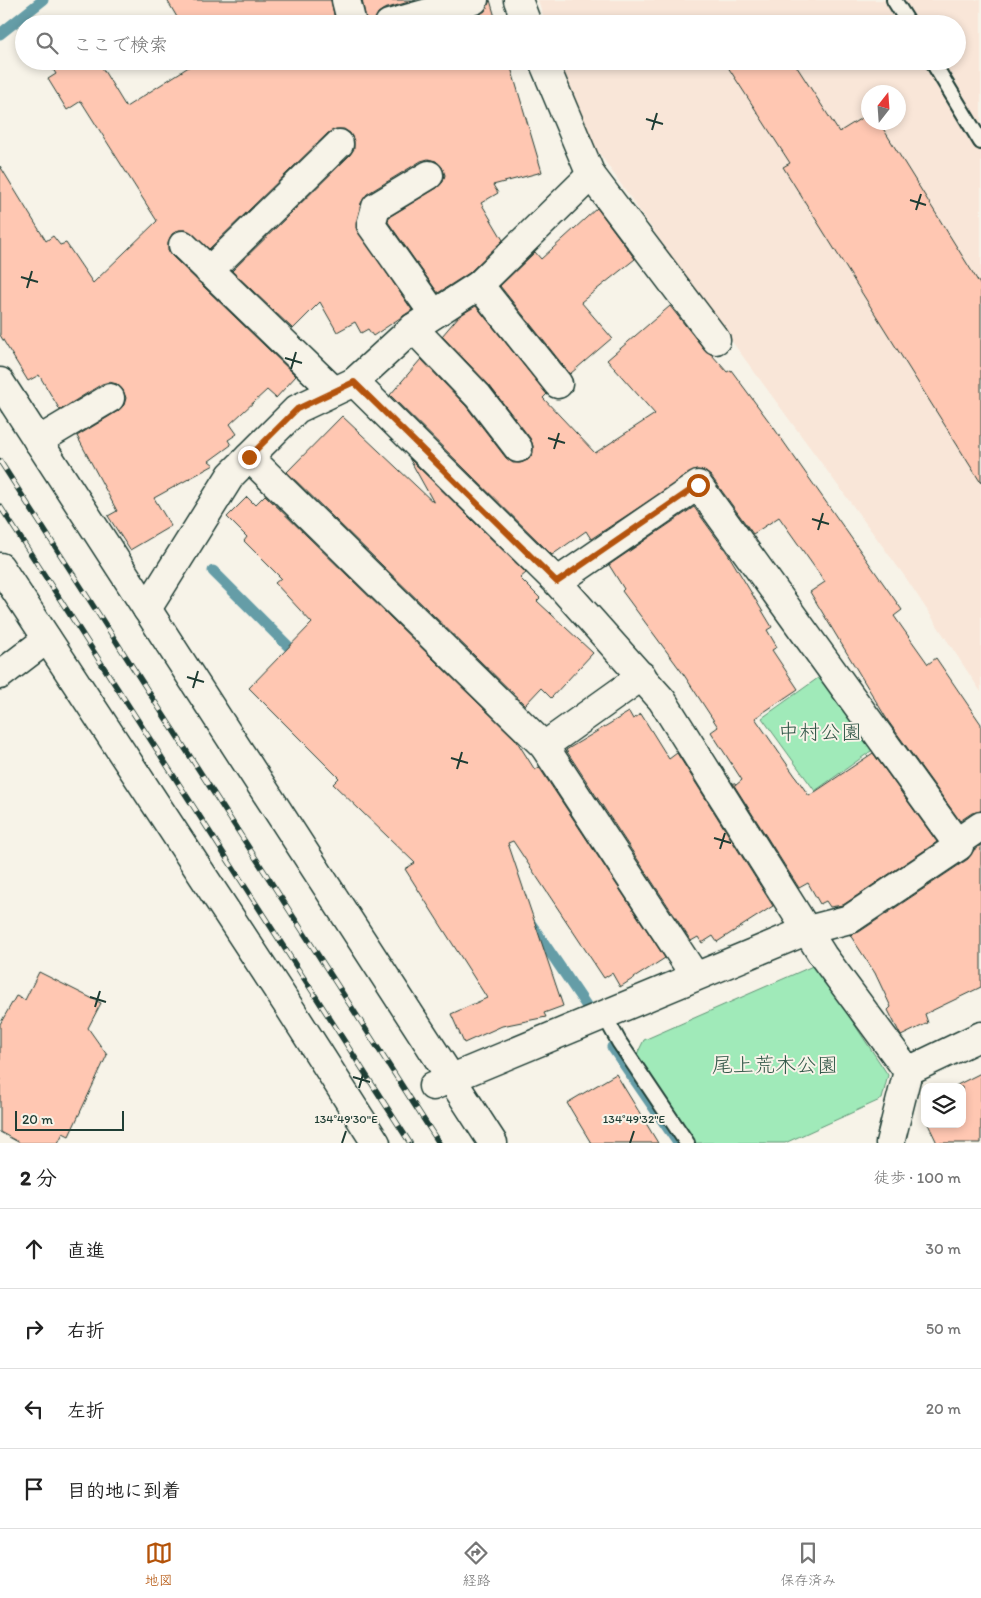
<!DOCTYPE html>
<html lang="ja">
<head>
<meta charset="utf-8">
<style>
  body { margin:0; font-family:Itim,"Klee One",sans-serif; background:#f2f2f2; color:#222 }
  .controls { position:absolute; right:15px; bottom:15px; display:grid; overflow:hidden; border-radius:10px; box-shadow:0 2px 8px #0003 }
  .controls button { width:45px; height:45px; display:grid; place-items:center; padding:0; border:0; border-bottom:1px solid #e0e0e0; background:#fff; color:#222; font:25px sans-serif }
  .compass { position:absolute; left:861px; top:85px; width:45px; height:45px; border-radius:50%; background:#fff; box-shadow:0 2px 8px #0003; rotate:17deg }
  .scale { position:absolute; left:15px; bottom:12px; width:109px; box-sizing:border-box; padding-left:5px; border:2px solid #1f3d34; border-top:0; font-size:14px; line-height:18px; white-space:nowrap; color:#1f3d34; -webkit-text-stroke:4px #f7f3e8; paint-order:stroke }
  .stop { position:absolute; width:15px; height:15px; margin:-11px; border:4px solid #b45309; border-radius:50%; background:#fff }
  .stop.end { background:#b45309; border-color:#fff; box-shadow:0 1px 5px #0008 }
  .list { margin:0; padding:0; list-style:none }
  h2 { display:flex; justify-content:space-between; align-items:center; height:65px; margin:0; padding:0 20px; font-size:21px }
  h2 small { font-size:16px; font-weight:400; color:#767676 }
  .list li { display:grid; grid-template-columns:32px 1fr auto; gap:15px; align-items:center; box-sizing:border-box; height:80px; padding:0 20px; border-top:1px solid #e0e0e0 }
  .list b { display:block; font-size:19px; white-space:nowrap }
  .list em { font-size:16px; font-style:normal; color:#767676 }
  .icon { flex:none; width:28px; height:28px; fill:none; stroke:currentColor; stroke-width:2; stroke-linecap:round; stroke-linejoin:round }
  .map { position:relative; flex:none; width:981px; height:1143px; overflow:hidden }
  .search { position:absolute; background:#fff; box-shadow:0 2px 8px #0003; left:15px; right:15px; top:15px; height:55px; display:flex; align-items:center; gap:12px; box-sizing:border-box; padding:0 18px; border-radius:28px; color:#767676; font-size:19px }
  .sheet { height:385px; background:#fff }
  nav { display:flex; justify-content:space-around; align-items:center; box-sizing:border-box; height:70px; border-top:1px solid #e0e0e0; background:#fff; font-size:14px; color:#767676 }
  nav a { display:grid; justify-items:center; gap:2px }
  nav .on { color:#b45309 }
  .map>svg:first-child { display:block }
</style>
</head>
<body>
<div class="map">
<svg width="981" height="1143" viewBox="0 0 981 1143">
  <rect width="100%" height="100%" fill="#f7f3e8"/>
  <filter id="ink" filterUnits="userSpaceOnUse"><feTurbulence type="fractalNoise" baseFrequency=".02" numOctaves="2"/><feDisplacementMap in="SourceGraphic" scale="10" xChannelSelector="R" yChannelSelector="G"/><feConvolveMatrix kernelMatrix="1 2 1 2 8 2 1 2 1" color-interpolation-filters="sRGB"/></filter>
  <g filter="url(#ink)">
    <path fill="#f9e6d8" fill-rule="evenodd" d="M538,0H981V692L906,578L711,313L583,130L559,61H957V24H546ZM868,92H898V122H868Z"/>
    <g fill="#a0eab9" stroke="#609476">
      <polygon points="825,673 878,746 815,791 762,718"/>
      <polygon points="815,965 888,1075 882,1099 785,1143 694,1143 636,1056 644,1040"/>
    </g>
    <g fill="none" stroke-linecap="round" stroke-linejoin="round">
      <g stroke="#659da7" stroke-width="11">
        <polyline points="0,34 43,0"/>
        <polyline points="213,571 298,656"/>
        <polyline points="531,924 586,1005"/>
        <polyline points="612,1047 678,1143"/>
      </g>
    </g>
    <g fill="#ffc7b2" stroke="#1f3d34">
      <polygon points="167,0 331,0 336,24 181,24"/>
      <polygon points="362,0 416,0 384,9 378,13 374,24 367,24"/>
      <polygon points="490,0 497,24 447,24 479,15 485,11"/>
      <polygon points="48,61 98,61 126,107 198,61 509,61 542,172 493,185 498,193 481,203 503,240 469,273 438,293 388,222 389,217 437,188 443,182 445,175 442,167 436,161 428,159 421,161 367,194 361,203 356,228 412,310 373,336 368,329 361,333 355,322 337,332 320,302 293,329 232,271 350,155 354,149 354,141 350,133 344,129 336,129 328,133 209,249 187,230 179,230 172,234 168,242 168,250 172,256 296,376 276,398 267,390 230,424 237,434 228,440 231,445 209,461 214,465 154,498 171,526 130,550 108,516 117,511 77,436 118,411 124,405 126,398 123,390 117,384 109,382 102,384 60,410 39,375 28,381 0,335 0,166 46,241 53,236 60,245 66,243 93,283 157,221 81,101 67,110 48,79 56,74"/>
      <polygon points="724,61 793,61 839,132 868,114 868,122 879,122 981,286 981,483 783,167 790,163"/>
      <polygon points="597,208 635,259 581,302 612,338 570,374 500,286 535,252 541,259"/>
      <polygon points="476,306 547,394 543,398 595,453 655,414 607,360 670,306 704,349 712,355 727,372 731,370 771,424 902,610 894,616 928,664 936,658 981,724 981,811 972,813 960,821 888,721 810,592 825,582 779,517 753,534 711,476 704,471 696,470 591,539 586,531 552,555 390,395 421,359 466,406 506,458 513,463 520,463 528,460 533,453 533,446 530,438 489,385 442,336 459,316"/>
      <polygon points="342,416 434,503 409,458 526,573 520,578 540,598 537,601 593,653 551,698 541,688 525,705 287,472"/>
      <polygon points="265,495 516,740 535,770 539,767 665,958 620,987 612,973 604,978 513,841 508,843 563,1006 544,1013 546,1017 502,1026 464,1043 451,1014 487,998 405,869 415,863 333,784 339,778 249,688 312,623 275,583 281,578 244,541 247,537 227,517 247,497 255,505"/>
      <polygon points="694,507 728,554 772,627 767,630 777,647 772,650 798,689 755,718 809,796 873,753 937,842 843,905 830,907 826,901 820,904 808,883 799,888 732,782 736,785 742,780 711,732 718,727 684,675 622,591 624,589 609,565"/>
      <polygon points="629,712 633,719 641,714 669,759 677,753 773,906 717,942 713,936 702,943 698,937 691,941 566,750"/>
      <polygon points="981,845 981,987 925,1014 928,1023 901,1036 888,1010 891,1007 875,973 850,935 859,932 968,859 974,850"/>
      <polygon points="39,972 101,1003 88,1028 107,1055 69,1136 63,1133 58,1143 20,1143 0,1132 0,1024 16,996 25,1000"/>
      <polygon points="981,1073 981,1143 937,1143 928,1124 962,1124 962,1087 953,1087"/>
      <polygon points="616,1074 658,1143 591,1143 567,1103"/>
    </g>
    <g fill="none" stroke-linecap="round" stroke-linejoin="round">
      <defs>
        <g id="lane">
          <polyline points="894,0 909,24"/>
          <polyline points="932,61 981,142"/>
          <polyline points="604,1015 619,1042 687,1143"/>
        </g>
        <g id="street">
          <polyline points="346,0 352,24"/>
          <polyline points="518,0 527,24"/>
          <polyline points="389,24 474,0"/>
          <polyline points="543,61 591,175 716,340"/>
          <polyline points="429,175 376,207 371,225 434,314"/>
          <polyline points="183,245 334,391"/>
          <polyline points="209,271 339,144"/>
          <polyline points="479,285 558,384"/>
          <polyline points="413,328 478,396 518,448"/>
          <polyline points="0,382 493,1143"/>
          <polyline points="354,382 413,328 479,285 591,175"/>
          <polyline points="38,441 110,398"/>
          <polyline points="249,457 544,746 695,976"/>
          <polyline points="0,567 291,1010 376,1143"/>
          <polyline points="147,609 231,475 297,409 354,382 557,582 662,700 823,956 908,1071 890,1143"/>
          <polyline points="0,675 47,639"/>
          <polyline points="544,746 642,676"/>
          <polyline points="956,843 981,826"/>
          <polyline points="908,1071 981,1036"/>
          <polyline points="433,1086 808,930 850,919 959,846 698,485 557,582"/>
        </g>
      </defs>
      <use href="#lane" stroke="#1f3d34" stroke-width="18"/>
      <use href="#street" stroke="#1f3d34" stroke-width="31"/>
      <use href="#lane" stroke="#f7f3e8" stroke-width="14"/>
      <use href="#street" stroke="#f7f3e8" stroke-width="28"/>
      <defs>
        <g id="rail">
          <polyline points="0,461 439,1143"/>
          <polyline points="0,506 410,1143"/>
        </g>
      </defs>
      <use href="#rail" stroke="#1f3d34" stroke-width="5.5"/>
      <use href="#rail" stroke="#f7f3e8" stroke-width="4" stroke-dasharray="11" stroke-linecap="butt"/>
    </g>
  </g>
  <g fill="none" stroke-linecap="round" stroke-linejoin="round" filter="url(#ink)">
    <polyline stroke="#b45309" stroke-width="6" points="249,457 297,409 354,382 557,582 698,485"/>
  </g>
  <path fill="none" stroke="#1f3d34" stroke-width="2" d="M646,119L663,124M652,130L657,113M910,200L926,205M916,210L921,194M21,277L38,282M27,288L32,271M285,358L302,363M291,369L296,352M548,438L565,443M554,449L559,433M812,519L829,524M818,530L823,513M187,677L204,682M193,688L198,671M451,758L468,763M457,769L462,752M714,838L731,843M720,849L725,833M90,997L106,1002M95,1007L100,991M353,1077L370,1082M359,1088L364,1071M342,1143L346,1131M630,1143L634,1131"/>
  <g text-anchor="middle" stroke-width="4" stroke-linejoin="round" paint-order="stroke">
    <g font-size="21" fill="#325748" stroke="#f7f3e8">
      <text x="820" y="739">中村公園</text>
      <text x="775" y="1072">尾上荒木公園</text>
    </g>
  </g>
  <g font-size="12" text-anchor="middle" fill="#1f3d34" stroke="#f7f3e8" stroke-width="4" stroke-linejoin="round" paint-order="stroke">
    <text x="346" y="1123">134°49'30"E</text>
    <text x="634" y="1123">134°49'32"E</text>
  </g>
</svg>
<div class="controls">
<button><svg class="icon" aria-label="layers" viewBox="0 0 24 24"><path d="M12 4l9 5-9 5-9-5zM3 14l9 5 9-5"/></svg></button>
</div>
<svg class="compass" viewBox="-18 -18 36 36"><path d="M0-13l5 13h-10z" fill="#e53935"/><path d="M0 13l5-13h-10z" fill="#767676"/></svg>
<div class="scale">20 m</div>
<div class="stop" style="left:698px;top:485px"></div>
<div class="stop end" style="left:249px;top:457px"></div>
<div class="search"><svg class="icon" aria-label="search" viewBox="0 0 24 24"><circle cx="10" cy="10" r="6"/><path d="M15 15l6 6"/></svg>ここで検索</div>
</div>
<section class="sheet">
<h2>2 分<small>徒歩 · 100 m</small></h2>
<ul class="list">
<li><svg class="icon" aria-label="ahead" viewBox="0 0 24 24"><path d="M12 20V5M6 11l6-6 6 6"/></svg><div><b>直進</b></div><em>30 m</em></li>
<li><svg class="icon" aria-label="right" viewBox="0 0 24 24"><path d="M7 20v-9h11M14 6l5 5-5 5"/></svg><div><b>右折</b></div><em>50 m</em></li>
<li><svg class="icon" aria-label="left" viewBox="0 0 24 24"><path d="M17 20v-9H6M10 6l-5 5 5 5"/></svg><div><b>左折</b></div><em>20 m</em></li>
<li><svg class="icon" aria-label="arrive" viewBox="0 0 24 24"><path d="M6 21V4h12l-3 4 3 4H6"/></svg><div><b>目的地に到着</b></div></li>
</ul>
</section>
<nav>
<a class="on"><svg class="icon" aria-label="map" viewBox="0 0 24 24"><path d="M3 6l6-2 6 2 6-2v14l-6 2-6-2-6 2zM9 4v14M15 6v14"/></svg>地図</a>
<a><svg class="icon" aria-label="directions" viewBox="0 0 24 24"><path d="M12 3l9 9-9 9-9-9zM9 14v-3h6M13 9l2 2-2 2"/></svg>経路</a>
<a><svg class="icon" aria-label="saved" viewBox="0 0 24 24"><path d="M7 4h10v16l-5-4-5 4z"/></svg>保存済み</a>
</nav>
</body>
</html>
